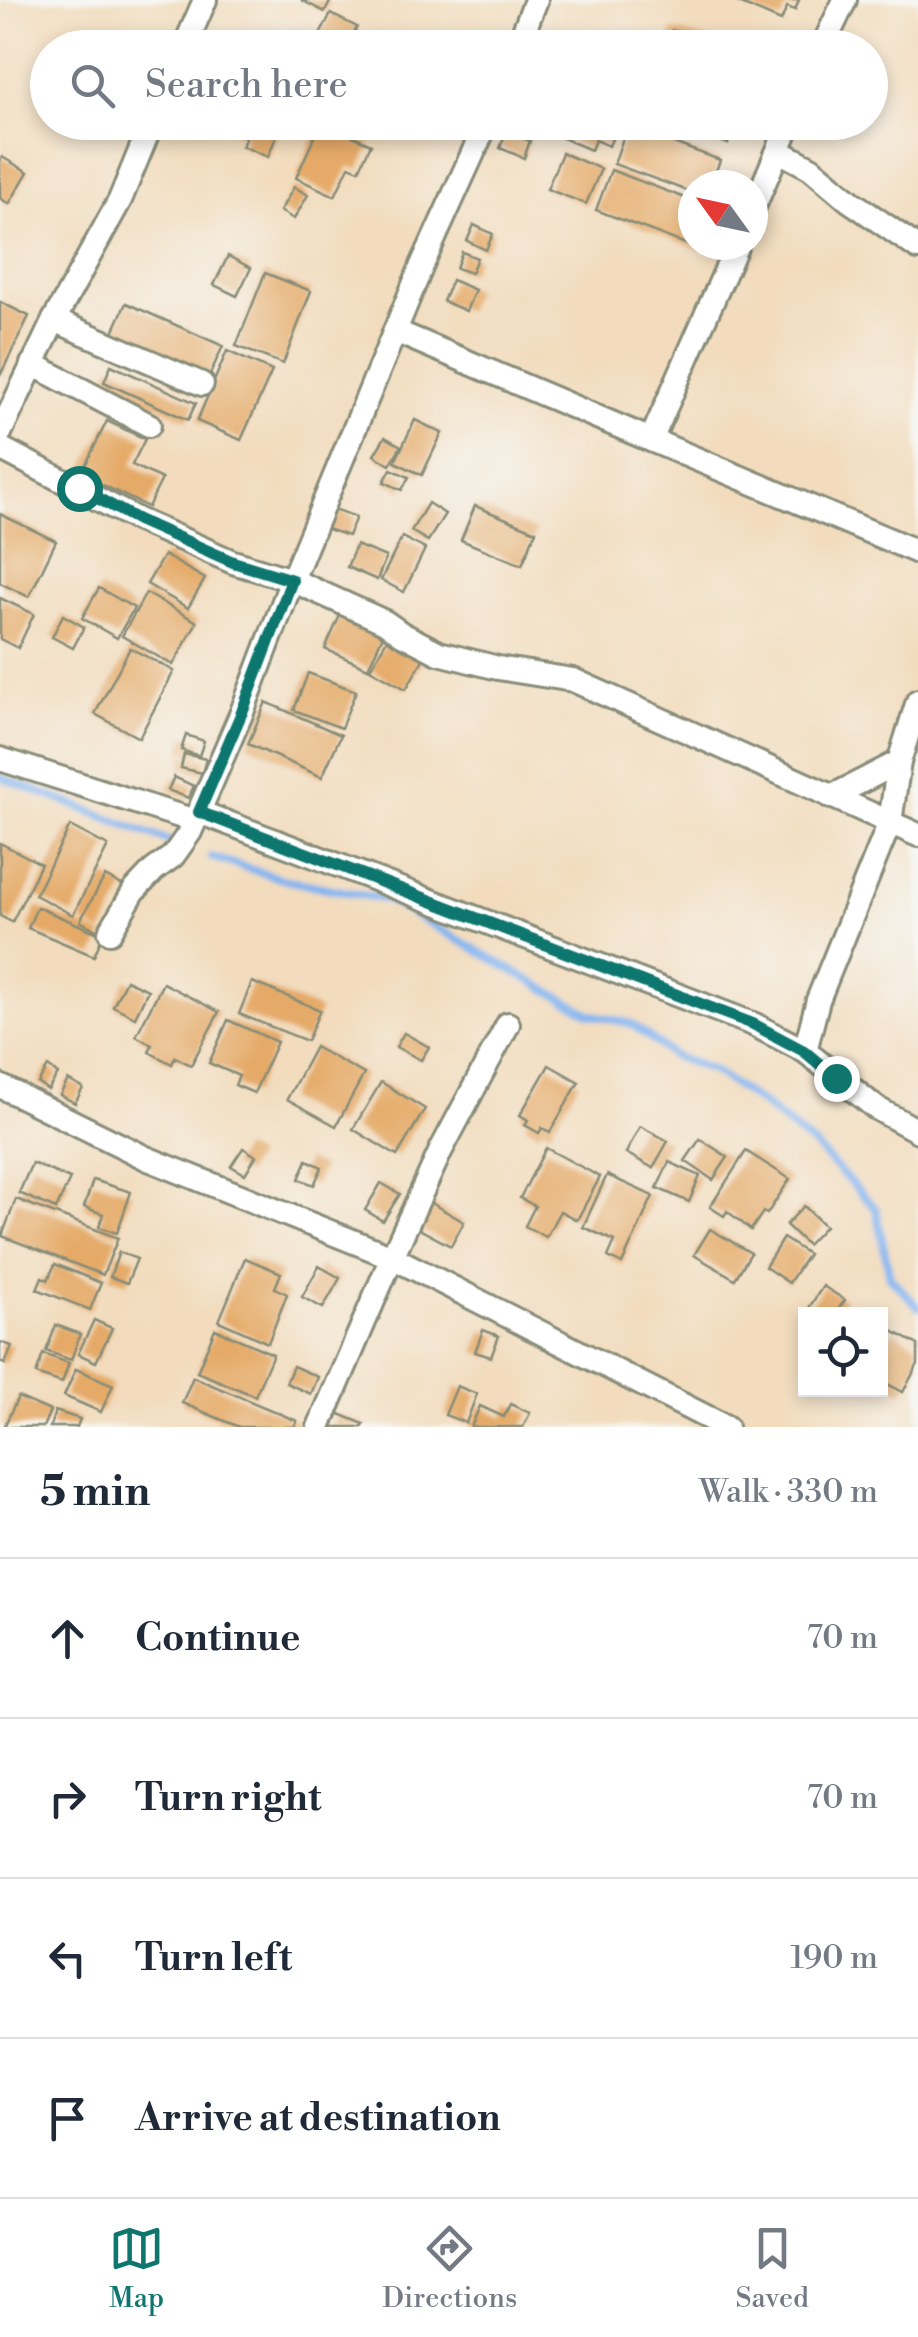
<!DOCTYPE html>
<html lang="en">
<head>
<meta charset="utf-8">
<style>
  body { margin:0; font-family:"Libre Bodoni",serif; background:#f2f2f3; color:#1f2937 }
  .controls { position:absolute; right:30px; bottom:30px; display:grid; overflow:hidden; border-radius:0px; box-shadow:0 5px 15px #0003 }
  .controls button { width:90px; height:90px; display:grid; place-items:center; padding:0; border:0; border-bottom:2px solid #e0e1e3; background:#fff; color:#1f2937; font:50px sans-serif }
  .compass { position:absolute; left:678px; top:170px; width:90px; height:90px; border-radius:50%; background:#fff; box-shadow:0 5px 15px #0003; rotate:303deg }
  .stop { position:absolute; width:30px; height:30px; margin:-22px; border:8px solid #0f766e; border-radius:50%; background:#fff }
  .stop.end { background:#0f766e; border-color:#fff; box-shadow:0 2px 10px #0008 }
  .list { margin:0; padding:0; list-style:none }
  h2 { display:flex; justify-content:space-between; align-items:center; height:130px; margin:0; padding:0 40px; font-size:42px }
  h2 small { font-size:32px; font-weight:400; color:#747a83 }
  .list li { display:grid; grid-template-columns:65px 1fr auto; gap:30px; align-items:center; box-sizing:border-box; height:160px; padding:0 40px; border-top:2px solid #e0e1e3 }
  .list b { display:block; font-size:38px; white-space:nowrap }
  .list em { font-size:32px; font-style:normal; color:#747a83 }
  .icon { flex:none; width:55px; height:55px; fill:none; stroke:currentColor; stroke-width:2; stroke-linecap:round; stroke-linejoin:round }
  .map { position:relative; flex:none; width:918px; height:1427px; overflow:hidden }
  .search { position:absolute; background:#fff; box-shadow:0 5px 15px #0003; left:30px; right:30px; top:30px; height:110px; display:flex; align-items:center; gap:25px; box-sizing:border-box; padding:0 35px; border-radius:55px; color:#747a83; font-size:38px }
  .sheet { height:770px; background:#fff }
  nav { display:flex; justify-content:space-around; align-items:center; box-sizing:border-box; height:140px; border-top:2px solid #e0e1e3; background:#fff; font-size:28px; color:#747a83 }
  nav a { display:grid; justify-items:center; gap:5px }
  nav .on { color:#0f766e }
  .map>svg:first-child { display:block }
</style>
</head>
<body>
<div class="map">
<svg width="918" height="1427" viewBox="0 0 918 1427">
  <rect width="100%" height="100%" fill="#f6f6f2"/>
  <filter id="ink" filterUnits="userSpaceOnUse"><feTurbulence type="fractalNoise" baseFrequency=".01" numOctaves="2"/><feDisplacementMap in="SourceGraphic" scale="20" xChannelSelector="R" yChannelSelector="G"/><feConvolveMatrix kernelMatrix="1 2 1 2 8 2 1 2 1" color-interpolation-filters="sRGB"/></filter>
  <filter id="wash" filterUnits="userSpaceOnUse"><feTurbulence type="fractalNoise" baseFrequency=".0048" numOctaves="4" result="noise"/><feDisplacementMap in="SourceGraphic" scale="40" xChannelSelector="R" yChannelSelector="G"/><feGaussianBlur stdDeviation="2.25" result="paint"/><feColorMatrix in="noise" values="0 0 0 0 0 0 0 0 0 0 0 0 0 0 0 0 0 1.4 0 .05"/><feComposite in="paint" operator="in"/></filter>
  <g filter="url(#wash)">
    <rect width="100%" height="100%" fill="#f2dcbd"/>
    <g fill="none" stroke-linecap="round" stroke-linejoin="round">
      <g stroke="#84b5f0" stroke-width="8">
        <polyline points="0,777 176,844"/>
        <polyline points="211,857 286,880 388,900 590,1014 632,1024 673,1056 711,1070 761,1103 815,1146 876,1209 890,1277 918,1307"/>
      </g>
    </g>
    <g id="blocks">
      <g fill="#e5aa68">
        <polygon points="301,0 331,0 325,12"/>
        <polygon points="732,0 799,0 795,10 787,7 781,21"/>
        <polygon points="331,14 357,27 346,48 313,48"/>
        <polygon points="672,30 717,42 716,48 667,48"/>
        <polygon points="543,35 559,41 556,48 538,48"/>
        <polygon points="222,122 282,122 268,157 242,146 246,137 221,126"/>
        <polygon points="321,122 371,144 359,170 349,166 335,196 296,178"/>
        <polygon points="543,122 619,122 609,146 595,140 591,150 541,129"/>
        <polygon points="672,122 736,122 728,144"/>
        <polygon points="627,126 720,160 711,185 693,185 693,193 614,164"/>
        <polygon points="506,132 530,141 524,158 500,148"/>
        <polygon points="562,153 601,169 586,204 547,189"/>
        <polygon points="2,157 28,172 9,204 0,198 0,161"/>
        <polygon points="611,170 693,201 693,245 703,245 701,250 596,210"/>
        <polygon points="294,187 308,195 294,219 280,211"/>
        <polygon points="474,225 493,234 486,250 467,241"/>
        <polygon points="462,252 477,258 471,273 456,268"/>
        <polygon points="228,256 251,268 237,296 214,285"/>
        <polygon points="265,273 311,291 283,364 236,346"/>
        <polygon points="452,280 475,290 466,311 443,301"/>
        <polygon points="0,302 29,316 0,376"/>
        <polygon points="126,303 223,346 206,383 109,341"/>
        <polygon points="227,351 272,371 241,440 197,421"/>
        <polygon points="111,365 196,403 188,420 104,382"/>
        <polygon points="415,420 442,433 422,475 395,462"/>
        <polygon points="107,421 145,439 132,465 162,479 148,507 81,474"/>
        <polygon points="385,437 401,446 390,465 374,455"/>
        <polygon points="391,469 409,477 402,490 384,482"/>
        <polygon points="428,503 445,514 428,541 411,531"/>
        <polygon points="475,506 536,531 522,565 461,540"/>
        <polygon points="334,509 356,517 348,536 327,529"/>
        <polygon points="0,514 56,541 29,597 0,583"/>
        <polygon points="402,537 425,549 404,592 381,580"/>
        <polygon points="356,545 386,557 377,580 347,567"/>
        <polygon points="164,555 205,579 188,608 147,584"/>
        <polygon points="99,588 134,608 117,638 82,618"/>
        <polygon points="146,593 197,622 173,665 122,636"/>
        <polygon points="0,598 34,614 18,648 0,639"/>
        <polygon points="341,613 384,633 368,668 325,649"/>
        <polygon points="63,615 84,627 73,648 52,637"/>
        <polygon points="389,636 425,656 406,689 370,669"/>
        <polygon points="130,648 174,671 139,738 95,714"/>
        <polygon points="308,673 356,691 341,728 294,710"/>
        <polygon points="266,702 341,735 322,777 248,744"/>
        <polygon points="186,735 204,741 199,756 181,750"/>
        <polygon points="184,754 206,759 202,773 181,768"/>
        <polygon points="174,777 194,786 188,798 168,790"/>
        <polygon points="70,826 108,846 73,915 35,895"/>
        <polygon points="0,843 41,864 12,922 0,916"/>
        <polygon points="105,876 126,887 102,933 80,921"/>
        <polygon points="37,907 103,935 94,956 28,928"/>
        <polygon points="126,980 148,990 135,1017 113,1006"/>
        <polygon points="252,982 320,1010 307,1041 239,1014"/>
        <polygon points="163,983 219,1012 191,1065 175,1057 172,1064 149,1052 152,1045 136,1036"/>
        <polygon points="228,1020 277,1042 254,1093 235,1085 239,1076 209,1063"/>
        <polygon points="404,1033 429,1047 421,1060 396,1047"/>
        <polygon points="315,1047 364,1074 336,1126 287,1099"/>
        <polygon points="549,1065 579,1082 550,1132 542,1128 539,1133 525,1125 528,1120 520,1115"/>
        <polygon points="48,1067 58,1074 48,1090 38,1083"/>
        <polygon points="68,1080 83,1088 75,1103 60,1095"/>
        <polygon points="381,1082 425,1109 397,1156 353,1129"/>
        <polygon points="640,1126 668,1141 653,1168 626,1153"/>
        <polygon points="700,1139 728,1157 713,1180 685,1161"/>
        <polygon points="243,1148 256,1156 245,1174 231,1166"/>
        <polygon points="546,1148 600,1177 577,1220 560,1211 546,1237 525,1226 535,1206 520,1198"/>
        <polygon points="746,1151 790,1179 767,1214 763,1212 751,1230 727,1211 724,1216 710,1207"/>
        <polygon points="307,1160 322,1167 314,1185 299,1179"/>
        <polygon points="669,1162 700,1176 689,1202 657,1188"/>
        <polygon points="32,1163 70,1179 56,1209 19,1193"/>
        <polygon points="607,1175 653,1196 622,1264 608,1257 615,1241 583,1227"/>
        <polygon points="93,1180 131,1192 117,1233 99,1227 103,1214 84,1207"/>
        <polygon points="381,1183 400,1194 383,1221 365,1210"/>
        <polygon points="16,1199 118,1238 103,1275 2,1236"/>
        <polygon points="424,1199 464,1222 451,1246 410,1224"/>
        <polygon points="804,1206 825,1226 807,1245 786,1225"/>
        <polygon points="710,1229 751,1253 735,1279 694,1255"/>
        <polygon points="783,1238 808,1254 789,1283 765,1267"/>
        <polygon points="119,1252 137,1259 127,1283 110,1277"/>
        <polygon points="245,1258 281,1273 275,1288 287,1294 268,1343 219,1321"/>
        <polygon points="55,1264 101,1283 90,1310 37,1289 42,1277 48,1280"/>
        <polygon points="319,1266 340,1278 323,1308 302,1297"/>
        <polygon points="823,1286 845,1300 835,1314 805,1314"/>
        <polygon points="94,1320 112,1328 96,1362 78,1354"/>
        <polygon points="56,1325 80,1334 71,1360 46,1351"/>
        <polygon points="215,1329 273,1354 255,1396 197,1372"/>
        <polygon points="483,1330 499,1336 491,1357 475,1352"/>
        <polygon points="893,1331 918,1345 918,1364 903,1392 880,1380 880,1354"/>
        <polygon points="0,1342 12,1346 5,1364 0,1362"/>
        <polygon points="43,1354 69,1363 62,1383 36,1374"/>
        <polygon points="293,1366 318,1377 311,1394 286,1383"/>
        <polygon points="76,1369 113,1385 101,1412 64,1396"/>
        <polygon points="193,1377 297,1421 294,1427 239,1427 182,1403"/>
        <polygon points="457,1386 477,1394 466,1423 445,1415"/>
        <polygon points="18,1397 50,1411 43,1427 4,1427"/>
        <polygon points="510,1404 530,1413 523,1427 471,1427 480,1406 504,1417"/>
        <polygon points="55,1411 80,1419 77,1427 50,1427"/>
        <polygon points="337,1413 364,1424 362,1427 332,1427"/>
      </g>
    </g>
  </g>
  <g filter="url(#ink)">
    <use href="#blocks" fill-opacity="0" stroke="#888c78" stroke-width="2.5"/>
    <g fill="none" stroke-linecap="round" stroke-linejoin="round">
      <defs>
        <g id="minor">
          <polyline points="184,48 205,0"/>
          <polyline points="517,48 536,0"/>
          <polyline points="822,48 845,0"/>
          <polyline points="779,151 811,168 850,201 918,248"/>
          <polyline points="753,209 790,122"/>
          <polyline points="737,245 651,440 918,552"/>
          <polyline points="54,320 202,384"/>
          <polyline points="395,331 651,440"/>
          <polyline points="32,364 149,425"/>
          <polyline points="0,433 54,320 120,200 152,122"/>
          <polyline points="0,448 138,520 233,562 292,580 423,263 487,122"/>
          <polyline points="0,759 195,821"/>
          <polyline points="831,797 899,762"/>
          <polyline points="199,812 753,1024 805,1051 876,1108 918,1131"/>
          <polyline points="110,932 134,891 154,870 173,856 190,832 242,712 292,580 385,622 402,634 439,653 498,668 573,680 918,835"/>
          <polyline points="805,1051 818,1000 890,822 899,762 918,701"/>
          <polyline points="0,1086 146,1158 392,1257 726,1427"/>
          <polyline points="319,1427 392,1257 441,1150 508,1024"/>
        </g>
      </defs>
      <use href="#minor" stroke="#888c78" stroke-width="28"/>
      <use href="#minor" stroke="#fff" stroke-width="22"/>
    </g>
  </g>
  <g fill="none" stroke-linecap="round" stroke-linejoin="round" filter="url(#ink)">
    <polyline stroke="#0f766e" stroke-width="12" points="79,488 138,520 233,562 292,580 242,712 199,812 753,1024 804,1051 836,1078"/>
  </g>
</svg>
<div class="controls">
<button><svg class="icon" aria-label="locate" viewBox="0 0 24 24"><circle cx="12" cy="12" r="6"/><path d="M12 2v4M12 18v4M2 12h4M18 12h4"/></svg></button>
</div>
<svg class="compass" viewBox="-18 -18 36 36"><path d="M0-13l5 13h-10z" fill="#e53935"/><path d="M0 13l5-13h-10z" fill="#747a83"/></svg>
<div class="stop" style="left:79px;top:488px"></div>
<div class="stop end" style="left:836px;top:1078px"></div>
<div class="search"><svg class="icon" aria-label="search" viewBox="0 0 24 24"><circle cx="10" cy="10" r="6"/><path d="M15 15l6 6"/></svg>Search here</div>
</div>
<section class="sheet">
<h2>5 min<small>Walk · 330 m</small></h2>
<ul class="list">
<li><svg class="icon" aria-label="ahead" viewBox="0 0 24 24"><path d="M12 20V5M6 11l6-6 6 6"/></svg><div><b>Continue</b></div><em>70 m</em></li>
<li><svg class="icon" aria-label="right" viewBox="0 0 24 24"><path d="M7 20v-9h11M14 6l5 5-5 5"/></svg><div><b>Turn right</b></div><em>70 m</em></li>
<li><svg class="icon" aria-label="left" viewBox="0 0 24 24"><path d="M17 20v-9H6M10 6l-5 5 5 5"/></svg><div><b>Turn left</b></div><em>190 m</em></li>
<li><svg class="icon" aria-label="arrive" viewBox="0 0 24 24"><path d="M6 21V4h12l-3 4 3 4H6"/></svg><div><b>Arrive at destination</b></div></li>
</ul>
</section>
<nav>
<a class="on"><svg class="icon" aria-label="map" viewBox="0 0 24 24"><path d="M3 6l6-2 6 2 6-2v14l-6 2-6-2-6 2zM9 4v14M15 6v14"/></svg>Map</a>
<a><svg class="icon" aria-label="directions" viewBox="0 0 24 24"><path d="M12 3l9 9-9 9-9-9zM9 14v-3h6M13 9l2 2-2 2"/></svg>Directions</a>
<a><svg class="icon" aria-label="saved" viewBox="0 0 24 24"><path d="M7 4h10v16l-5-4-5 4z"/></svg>Saved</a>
</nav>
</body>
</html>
